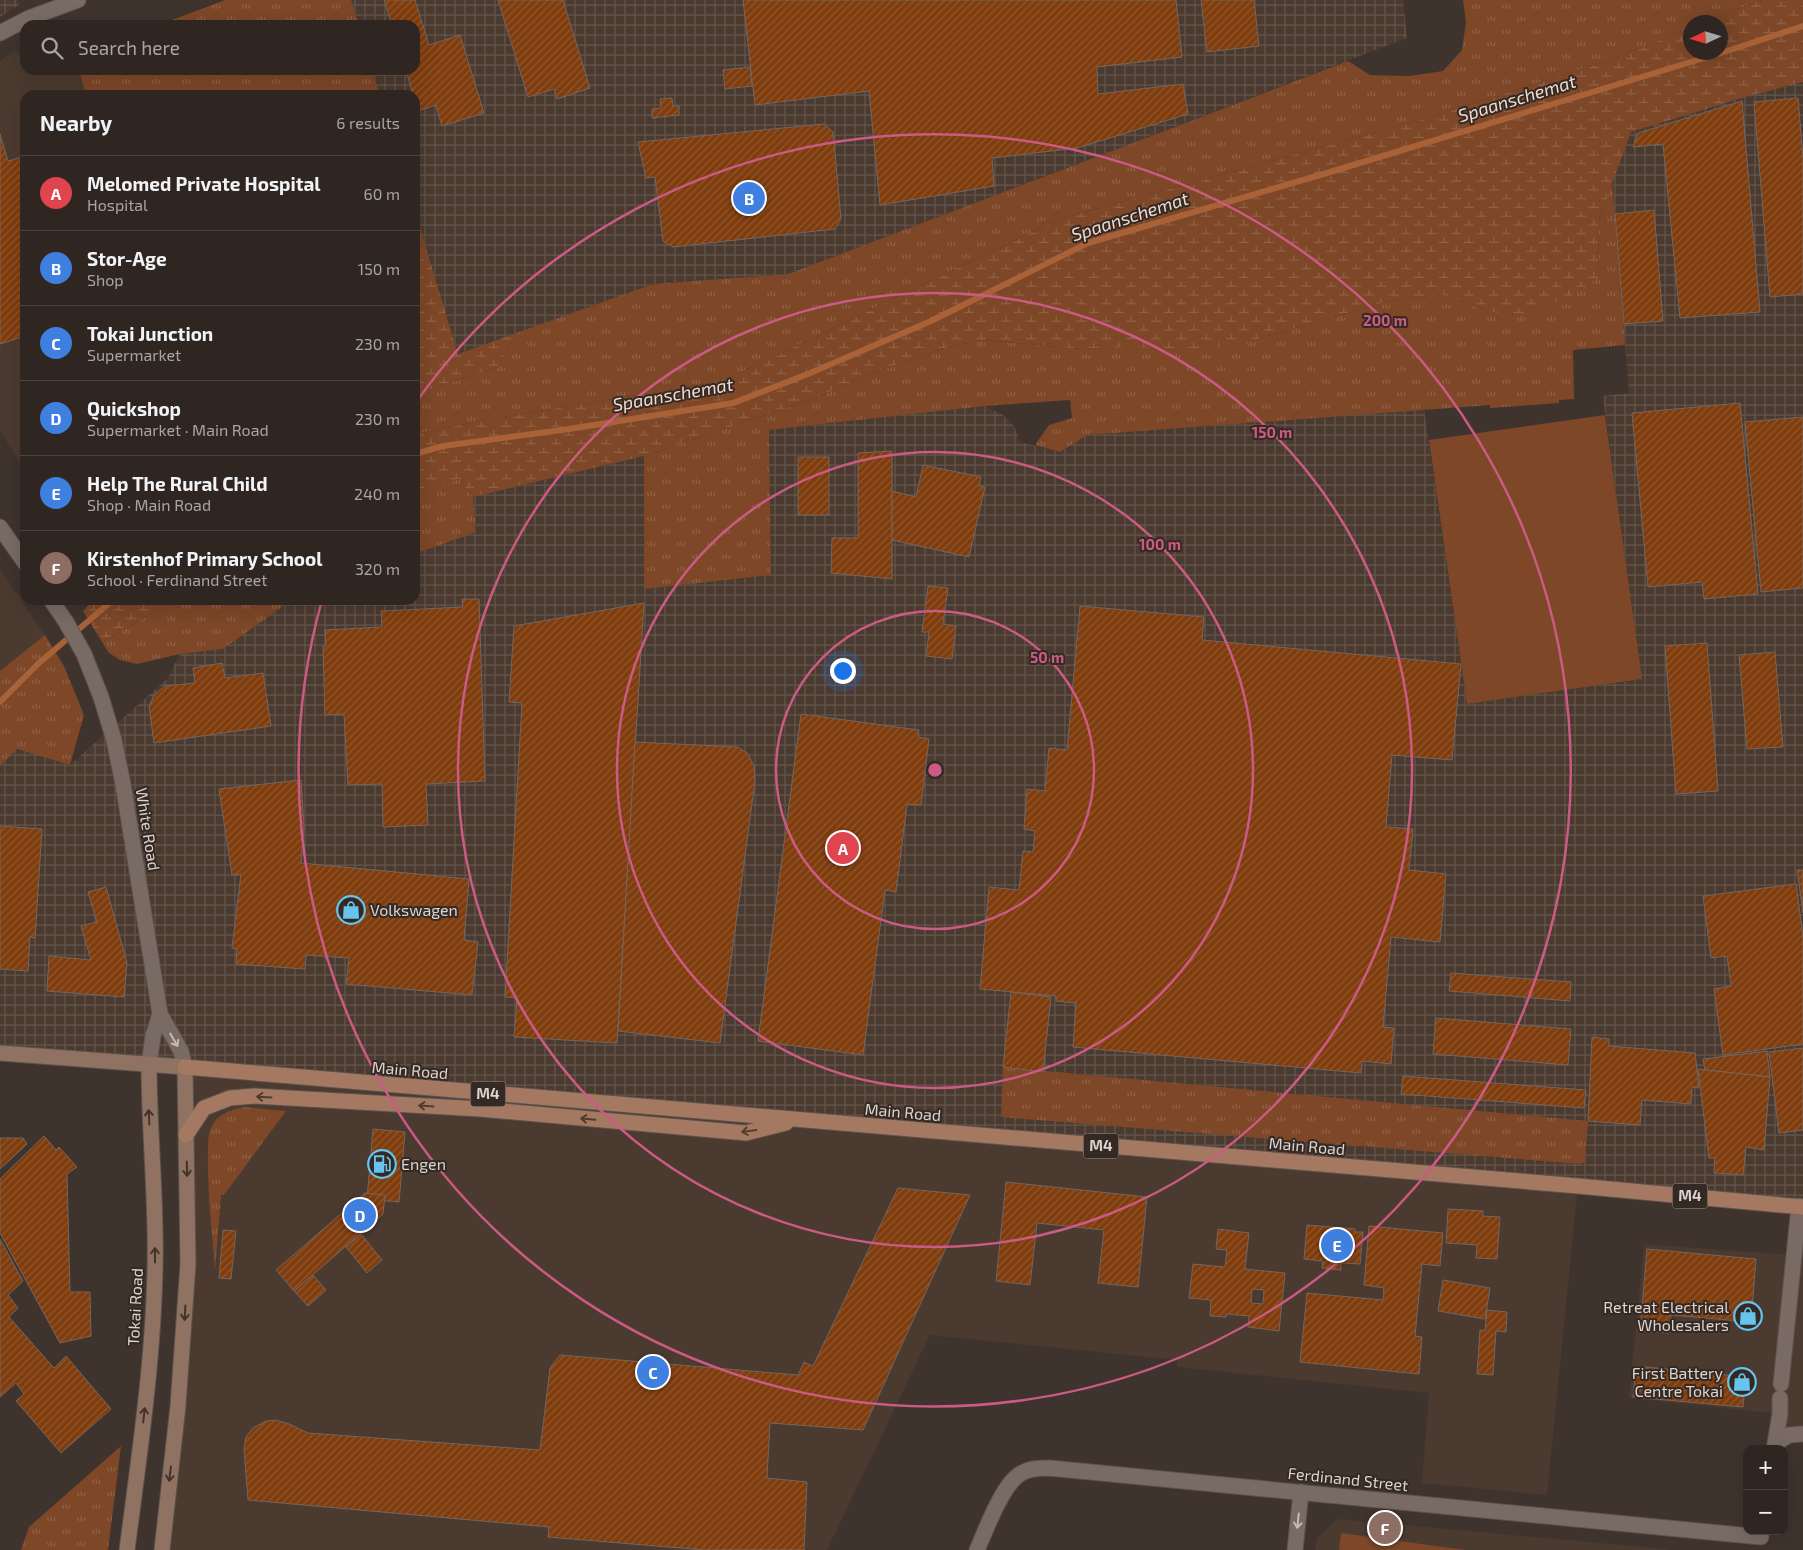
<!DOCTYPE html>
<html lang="en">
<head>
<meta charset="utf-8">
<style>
  body { margin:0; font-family:"Exo 2",sans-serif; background:#372e2a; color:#f1f3f6 }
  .controls { position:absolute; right:15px; bottom:15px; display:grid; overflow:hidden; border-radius:10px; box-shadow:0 5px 20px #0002 }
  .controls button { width:45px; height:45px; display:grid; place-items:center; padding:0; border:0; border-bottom:1px solid #4a4340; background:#2f2622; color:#f1f3f6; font:25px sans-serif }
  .compass { position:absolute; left:1683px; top:15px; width:45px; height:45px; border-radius:50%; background:#2f2622; box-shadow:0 5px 20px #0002; rotate:266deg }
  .you { position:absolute; left:842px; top:670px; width:18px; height:18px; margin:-12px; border:4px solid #fff; border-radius:50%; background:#1a73e8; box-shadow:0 0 0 8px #1a73e833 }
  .badge { display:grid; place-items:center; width:32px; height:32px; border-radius:50%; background:#8c9099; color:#fff; font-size:16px; font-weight:700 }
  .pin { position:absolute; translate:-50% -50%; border:2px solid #fff; box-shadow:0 1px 5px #0006 }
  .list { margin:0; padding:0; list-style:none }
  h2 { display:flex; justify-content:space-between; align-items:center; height:65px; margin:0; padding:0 20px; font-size:21px }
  h2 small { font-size:16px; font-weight:400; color:#a7a5a5 }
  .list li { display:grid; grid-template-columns:32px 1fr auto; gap:15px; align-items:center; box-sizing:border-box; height:75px; padding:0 20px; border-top:1px solid #4a4340 }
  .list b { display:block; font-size:19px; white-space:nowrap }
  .list p { margin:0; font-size:16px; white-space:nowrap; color:#a7a5a5 }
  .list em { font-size:16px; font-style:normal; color:#a7a5a5 }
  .icon { flex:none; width:28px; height:28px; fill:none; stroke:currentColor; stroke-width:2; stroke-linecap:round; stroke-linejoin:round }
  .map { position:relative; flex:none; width:1803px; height:1550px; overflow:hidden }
  .search { position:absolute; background:#2f2622; box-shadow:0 5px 20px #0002; left:20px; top:20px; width:400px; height:55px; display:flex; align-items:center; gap:12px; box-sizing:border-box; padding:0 18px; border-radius:15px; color:#a7a5a5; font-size:19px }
  .panel { position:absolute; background:#2f2622; box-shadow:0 5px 20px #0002; left:20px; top:90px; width:400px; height:515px; border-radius:15px }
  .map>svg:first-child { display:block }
</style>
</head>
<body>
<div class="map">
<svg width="1803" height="1550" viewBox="0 0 1803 1550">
  <defs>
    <pattern id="industrial-grid" width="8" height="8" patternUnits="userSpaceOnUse" patternTransform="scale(1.25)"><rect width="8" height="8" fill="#4b3a30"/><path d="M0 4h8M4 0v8" fill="none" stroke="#64564d"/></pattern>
    <pattern id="grass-tufts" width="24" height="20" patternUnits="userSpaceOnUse" patternTransform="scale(1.25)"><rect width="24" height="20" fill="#7d4728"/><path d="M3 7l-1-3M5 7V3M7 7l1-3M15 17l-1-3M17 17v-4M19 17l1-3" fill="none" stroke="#8f6146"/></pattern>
    <pattern id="wetland-marsh" width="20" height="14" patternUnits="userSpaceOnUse" patternTransform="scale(1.25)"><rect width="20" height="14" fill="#7d4728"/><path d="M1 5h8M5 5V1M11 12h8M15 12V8" fill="none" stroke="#8f6146"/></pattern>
    <pattern id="building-hatch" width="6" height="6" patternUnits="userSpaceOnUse" patternTransform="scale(1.25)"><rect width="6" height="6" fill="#7f3c0d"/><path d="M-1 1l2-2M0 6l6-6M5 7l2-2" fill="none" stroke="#91572f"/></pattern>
  </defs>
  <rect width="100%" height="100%" fill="#3f332d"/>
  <g fill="#4b3a30">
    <polygon points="14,51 25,61 25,70 37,71 38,70 79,70 86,95 25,95 25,470 0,431 0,61"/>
    <polygon points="0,569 45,635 0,680"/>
    <polygon points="185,1067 1578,1186 1547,1495 1422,1483 1429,1393 1177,1367 1177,1360 930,1335 827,1550 162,1550 178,1406"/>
    <polygon points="1644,1244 1803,1256 1803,1434 1776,1443 1780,1414 1629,1398"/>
    <polygon points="1338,1519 1675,1550 1315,1550 1317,1538"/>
  </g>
  <g fill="url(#industrial-grid)">
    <polygon points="0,0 18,0 20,4 0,17"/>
    <polygon points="351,0 1403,0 1407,38 788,274 653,284 458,354 415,212 415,95 380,95 372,70 415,70 415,25 359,25"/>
    <polygon points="1803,82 1803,1207 0,1053 0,766 17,749 70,765 167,679 180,654 223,649 292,600 415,600 415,554 476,532 473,497 644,456 644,589 771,574 768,430 985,406 1003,415 1014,426 1020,442 1060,452 1087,435 1424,409 1467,704 1641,679 1603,396 1629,393 1612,181 1631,132 1742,98"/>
  </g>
  <g fill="url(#grass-tufts)">
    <polygon points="225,0 351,0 359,25 159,25"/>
    <polygon points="1463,0 1762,0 1705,22 1690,22 1690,28 1602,63 1413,122 1059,219 723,381 496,418 415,434 415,394 498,367 516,333 653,284 788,274 1348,61 1370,75 1410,76 1443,71 1462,50 1466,22"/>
    <polygon points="79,70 372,70 380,95 86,95"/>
    <polygon points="1612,181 1625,345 1573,350 1574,399 1559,400 1559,403 1490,408 1490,405 1087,435 1060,452 1035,445 1049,425 1072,418 1070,400 985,406 769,430 771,575 644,589 644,456 818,397 855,380 940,349 981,340 1082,349 1251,341 1385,302 1441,294 1489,312 1599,277 1598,223"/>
    <polygon points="415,212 424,241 415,259"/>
    <polygon points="459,479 473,497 476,532 415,554 415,492"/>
    <polygon points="176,600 292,600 223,649 180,654 137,664 120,660 109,653 102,642"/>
    <polygon points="45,635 64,666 84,715 70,765 17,749 0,766 0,671"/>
    <polygon points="1003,1067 1588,1121 1585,1162 1581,1164 1001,1117"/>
    <path d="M245,1107L286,1111L224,1195H221L215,1270C212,1230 207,1191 208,1151C208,1144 208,1135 211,1128C217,1114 230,1110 245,1107Z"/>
    <polygon points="121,1446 108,1550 21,1550 29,1527"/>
  </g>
  <g fill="url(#wetland-marsh)">
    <polygon points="1762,0 1803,0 1803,82 1742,98 1631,132 1598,222 1599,277 1572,296 1524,314 1489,312 1441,294 1385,302 1251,341 1204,349 1132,347 1082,349 981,340 940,349 855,380 818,397 644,456 473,497 459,479 415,492 415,434 496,418 723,381 1059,219 1413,122 1602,63 1690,28 1690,52 1720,52 1720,22 1705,22"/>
    <polygon points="424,241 458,354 516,333 498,367 415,394 415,259"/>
    <polygon points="93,600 176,600 102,642 83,611"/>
  </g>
  <g fill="#7d4728">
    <polygon points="1605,415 1642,679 1467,704 1429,440"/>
    <polygon points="1341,1533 1465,1550 1339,1550"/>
  </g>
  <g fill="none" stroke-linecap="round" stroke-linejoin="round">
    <g stroke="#a96238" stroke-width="6">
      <polyline points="415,454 443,446 569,429 733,403 808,374 931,321 1088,243 1327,173 1727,51 1803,26"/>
      <polyline points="0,702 39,663 113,600"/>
    </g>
  </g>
  <g fill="url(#building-hatch)" stroke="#73665f" fill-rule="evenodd">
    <polygon points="384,0 415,0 429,45 460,35 484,113 442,126 436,105 418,111 415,95 413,95 406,70 415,70 415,25 392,25"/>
    <polygon points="498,0 563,0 590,88 557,99 554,89 528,97"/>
    <polygon points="743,0 1176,0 1182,57 1097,67 1098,94 1183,84 1188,114 1077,148 992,158 994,186 880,205 869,91 755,105"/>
    <polygon points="1201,0 1254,0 1259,46 1207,52"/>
    <polygon points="750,67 752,86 725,89 723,70"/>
    <polygon points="672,98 673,106 679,106 679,115 652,118 652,109 661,108 660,99"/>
    <polygon points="1798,98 1803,158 1803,294 1770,297 1754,102"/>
    <polygon points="1742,101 1760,312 1680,318 1663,144 1633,147 1638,133"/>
    <polygon points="824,124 833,132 841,219 835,229 673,247 663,241 655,177 646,178 638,142"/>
    <polygon points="0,134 8,161 25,156 25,336 0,344"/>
    <polygon points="1654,210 1663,321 1624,324 1615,214"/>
    <polygon points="1740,403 1758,594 1704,599 1702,582 1648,587 1632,413"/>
    <polygon points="1803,417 1803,588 1761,592 1745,422"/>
    <polygon points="892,451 892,579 831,573 832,538 858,538 858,453"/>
    <rect x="798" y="457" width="31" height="58"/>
    <polygon points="923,465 981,477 979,486 985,487 969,557 892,540 892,491 916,497"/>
    <polygon points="928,586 948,588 943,624 956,626 952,659 926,656 929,632 922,632"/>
    <polygon points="462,599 479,599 485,781 426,784 428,825 383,827 382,784 348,785 344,714 325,715 323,646 326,646 325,630 382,627 381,611 463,607"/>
    <polygon points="644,603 617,1043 514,1037 517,998 505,997 522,703 509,702 514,626"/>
    <polygon points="1080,606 1204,617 1202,640 1461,664 1452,760 1392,755 1386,827 1413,829 1409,870 1446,874 1440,942 1391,937 1383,1027 1394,1028 1391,1064 1362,1061 1361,1073 1073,1047 1076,1003 1056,1001 1056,996 980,989 989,887 1019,890 1023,851 1033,852 1035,831 1024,829 1027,789 1045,791 1049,748 1067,750"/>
    <polygon points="1707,643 1718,791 1676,794 1665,646"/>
    <polygon points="1775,652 1783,747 1747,749 1739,655"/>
    <polygon points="222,663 225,678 263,673 271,726 154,743 149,707 154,695 165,686 195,683 193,668"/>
    <polygon points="801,714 919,730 918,737 929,739 921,805 907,804 896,892 885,890 863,1055 758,1041"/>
    <polygon points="635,742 738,747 748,754 754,766 755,781 720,1043 618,1031"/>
    <polygon points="301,780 304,827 301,863 469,879 464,940 478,942 472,995 346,984 349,958 306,955 305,969 236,964 237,949 232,948 241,874 232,875 219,789"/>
    <polygon points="0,826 42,829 35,938 30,937 28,971 0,969"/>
    <polygon points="1797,870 1803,870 1803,913"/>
    <polygon points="1796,884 1803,936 1803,1044 1723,1055 1714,989 1731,986 1727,956 1711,958 1703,896"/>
    <polygon points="106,887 127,963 124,997 47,991 49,956 91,960 81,926 97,922 88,892"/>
    <polygon points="1451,973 1571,982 1570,1001 1449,991"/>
    <polygon points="1011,992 1051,997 1043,1072 1003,1067"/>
    <polygon points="1436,1018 1571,1029 1568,1065 1433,1054"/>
    <polygon points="1592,1037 1609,1039 1609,1046 1695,1053 1699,1088 1692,1087 1691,1104 1642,1100 1640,1125 1588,1121"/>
    <polygon points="1803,1048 1803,1130 1779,1133 1769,1052"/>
    <polygon points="1767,1051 1770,1077 1705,1070 1703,1059"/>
    <polygon points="1698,1069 1770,1077 1764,1150 1746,1147 1743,1175 1714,1173 1715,1158 1709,1158"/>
    <polygon points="1403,1076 1586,1090 1584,1108 1401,1094"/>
    <polygon points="373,1129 405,1132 399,1202 367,1199"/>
    <polygon points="44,1136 56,1150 59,1147 77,1167 67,1174 70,1292 90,1292 91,1336 60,1343 0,1233 0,1179"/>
    <polygon points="0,1138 23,1138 27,1144 0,1169"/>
    <polygon points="1006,1182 1147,1197 1138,1287 1098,1283 1104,1230 1037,1223 1030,1285 996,1281"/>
    <polygon points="898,1188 970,1195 863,1430 770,1423 767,1478 807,1482 804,1550 705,1550 548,1537 549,1527 248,1500 244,1449 246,1437 253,1428 266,1421 276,1420 289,1424 308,1433 540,1450 550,1368 560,1355 798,1375 804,1362 813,1366"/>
    <polygon points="365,1193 385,1195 383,1214 294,1291 276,1270"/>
    <polygon points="1448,1209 1483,1211 1483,1216 1500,1217 1497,1259 1476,1258 1477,1245 1446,1243"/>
    <polygon points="1307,1225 1355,1229 1355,1232 1363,1232 1360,1264 1341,1263 1341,1270 1322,1268 1323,1261 1304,1259"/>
    <polygon points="1369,1226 1443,1233 1440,1266 1422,1264 1415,1336 1422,1337 1419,1374 1300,1362 1307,1293 1383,1300 1384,1288 1364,1285"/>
    <path d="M1218,1229L1249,1233L1245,1269L1285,1273L1279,1331L1248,1327L1249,1316L1226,1314V1317L1210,1316L1211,1300L1189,1298L1193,1264L1225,1267L1227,1250L1216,1249ZM1252,1289L1264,1290L1263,1304L1251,1303Z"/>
    <polygon points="223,1230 236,1231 231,1279 219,1278"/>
    <polygon points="361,1234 382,1260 367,1273 346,1247"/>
    <polygon points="0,1239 23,1281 8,1295 18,1308 9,1317 54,1368 66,1356 111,1409 61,1453 16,1401 24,1394 16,1383 0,1397"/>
    <polygon points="1647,1249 1756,1259 1751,1322 1671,1315 1669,1333 1640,1331"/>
    <polygon points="313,1275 326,1290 308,1306 294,1291"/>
    <polygon points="1443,1280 1490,1288 1485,1319 1438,1311"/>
    <polygon points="1487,1310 1507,1312 1506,1332 1496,1331 1493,1375 1477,1374 1480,1330 1485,1331"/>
    <polygon points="1636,1366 1746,1377 1743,1407 1633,1397"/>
  </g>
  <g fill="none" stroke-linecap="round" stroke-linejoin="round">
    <defs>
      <g id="street">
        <polyline points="0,33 29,18 78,0"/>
        <polyline points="0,527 25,563"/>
        <polyline points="51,600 66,622 84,654 101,697 114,740 123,784 160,1014 181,1051 185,1067"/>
        <polyline points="149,1065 153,1036 160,1014"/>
        <polyline points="1781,1384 1799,1206"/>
        <polyline points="1776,1443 1789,1435 1803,1434"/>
        <polyline points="1774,1449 1780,1414 1780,1398"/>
        <path d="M977,1550C986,1530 1003,1482 1022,1473C1030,1468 1040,1468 1049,1468L1761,1537"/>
        <polyline points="1295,1550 1301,1492"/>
      </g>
      <g id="secondary">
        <polyline points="0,1053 185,1067 188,1264 178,1406 162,1550"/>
        <path d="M127,1550C139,1457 153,1364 155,1270C157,1202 149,1133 149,1065"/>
      </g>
      <g id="primary">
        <polyline points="185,1067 1578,1186 1803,1207"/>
        <polyline points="186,1135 204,1108 230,1098 254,1096 480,1109 746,1133 786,1123"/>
      </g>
    </defs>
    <use href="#street" stroke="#5c524d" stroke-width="17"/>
    <use href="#secondary" stroke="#5c524d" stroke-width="17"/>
    <use href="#primary" stroke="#5c524d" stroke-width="17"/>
    <use href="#street" stroke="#796b64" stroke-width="15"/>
    <use href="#secondary" stroke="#8f7262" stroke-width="15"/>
    <use href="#primary" stroke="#a57961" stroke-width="15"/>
  </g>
  <defs><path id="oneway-shaft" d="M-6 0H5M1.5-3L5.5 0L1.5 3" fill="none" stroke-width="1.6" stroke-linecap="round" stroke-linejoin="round" transform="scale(1.25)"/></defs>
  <g stroke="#c3bab5">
    <use href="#oneway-shaft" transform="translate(174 1040) rotate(60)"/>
    <use href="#oneway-shaft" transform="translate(1298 1521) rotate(96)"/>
  </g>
  <g stroke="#503d32">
    <use href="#oneway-shaft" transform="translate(264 1097) rotate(-177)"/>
    <use href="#oneway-shaft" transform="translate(426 1106) rotate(-176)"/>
    <use href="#oneway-shaft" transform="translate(588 1119) rotate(-175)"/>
    <use href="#oneway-shaft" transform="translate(749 1131) rotate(172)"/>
  </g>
  <g stroke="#42342c">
    <use href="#oneway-shaft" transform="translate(149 1117) rotate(-93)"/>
    <use href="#oneway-shaft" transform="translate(187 1169) rotate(88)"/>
    <use href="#oneway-shaft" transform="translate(155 1255) rotate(-90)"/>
    <use href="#oneway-shaft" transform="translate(185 1313) rotate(93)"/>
    <use href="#oneway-shaft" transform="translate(144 1415) rotate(-84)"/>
    <use href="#oneway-shaft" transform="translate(170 1474) rotate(97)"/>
  </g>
  <g fill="none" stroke="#cb5a84" stroke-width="2.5">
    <circle cx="935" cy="770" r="159"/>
    <circle cx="935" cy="770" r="318"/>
    <circle cx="935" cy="770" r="477"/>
    <path d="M417 401A636 636 0 1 1 322 600"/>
  </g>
  <defs>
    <symbol id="shop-ring" viewBox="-11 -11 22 22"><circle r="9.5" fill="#342923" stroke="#66c4ef" stroke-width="1.5"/><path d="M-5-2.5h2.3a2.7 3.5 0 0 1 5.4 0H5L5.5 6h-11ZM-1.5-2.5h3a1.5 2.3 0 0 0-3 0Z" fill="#66c4ef"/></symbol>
    <symbol id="fuel-ring" viewBox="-11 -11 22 22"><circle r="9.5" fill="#342923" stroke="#66c4ef" stroke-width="1.5"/><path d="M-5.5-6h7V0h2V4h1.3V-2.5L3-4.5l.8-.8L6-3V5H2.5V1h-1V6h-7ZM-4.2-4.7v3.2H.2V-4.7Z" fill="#66c4ef"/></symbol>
  </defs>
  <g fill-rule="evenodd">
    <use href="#shop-ring" x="335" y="894" width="32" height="32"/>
    <use href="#fuel-ring" x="366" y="1148" width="32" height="32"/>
    <use href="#shop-ring" x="1732" y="1300" width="32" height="32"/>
    <use href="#shop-ring" x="1726" y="1366" width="32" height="32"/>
  </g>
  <g text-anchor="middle" stroke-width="4" stroke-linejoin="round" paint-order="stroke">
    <g fill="#342923" stroke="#aaa19c" stroke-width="1">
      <rect x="470.5" y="1081.5" width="35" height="25" rx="4"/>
      <rect x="1083.5" y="1133.5" width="35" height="25" rx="4"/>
      <rect x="1672.5" y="1183.5" width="35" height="25" rx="4"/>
    </g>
    <g font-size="15" font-weight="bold" fill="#dcd4d0">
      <text x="488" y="1099">M4</text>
      <text x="1101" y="1151">M4</text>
      <text x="1690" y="1201">M4</text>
    </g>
    <g font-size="16" fill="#dcd4d0" stroke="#342923">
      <text transform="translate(148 829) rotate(81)" y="6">White Road</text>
      <text transform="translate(410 1070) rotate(5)" y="6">Main Road</text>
      <text transform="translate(903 1112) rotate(5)" y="6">Main Road</text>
      <text transform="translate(1307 1146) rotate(5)" y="6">Main Road</text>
      <text transform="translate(135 1307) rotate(-87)" y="6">Tokai Road</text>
      <text transform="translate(1348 1479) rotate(6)" y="6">Ferdinand Street</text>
    </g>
    <g font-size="16" fill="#dcd4d0" stroke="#342923" text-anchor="start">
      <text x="370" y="916">Volkswagen</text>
      <text x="401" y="1170">Engen</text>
      <text x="1729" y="1313" text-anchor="end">Retreat Electrical<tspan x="1729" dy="18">Wholesalers</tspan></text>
      <text x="1723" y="1379" text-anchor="end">First Battery<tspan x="1723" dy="18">Centre Tokai</tspan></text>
    </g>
    <g font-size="18" font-style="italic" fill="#f0dbd0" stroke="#342923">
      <text transform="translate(1517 99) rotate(-17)" y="6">Spaanschemat</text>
      <text transform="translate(1130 217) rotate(-18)" y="6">Spaanschemat</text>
      <text transform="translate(673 395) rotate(-10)" y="6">Spaanschemat</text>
    </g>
  </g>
  <circle cx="935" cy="770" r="8" fill="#cb5a84" stroke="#342923" stroke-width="2.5"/>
  <g font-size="15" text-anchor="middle" font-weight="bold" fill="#cb5a84" stroke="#342923" stroke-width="4" stroke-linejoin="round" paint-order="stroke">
    <text x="1385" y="326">200 m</text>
    <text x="1272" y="438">150 m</text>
    <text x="1160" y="550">100 m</text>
    <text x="1047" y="663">50 m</text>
  </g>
</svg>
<div class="controls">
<button>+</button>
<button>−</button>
</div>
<svg class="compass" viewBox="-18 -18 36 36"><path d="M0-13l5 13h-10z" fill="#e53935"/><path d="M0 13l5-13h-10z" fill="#a7a5a5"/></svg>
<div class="you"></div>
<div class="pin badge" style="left:843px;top:848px;background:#e0444e">A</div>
<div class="pin badge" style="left:749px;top:198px;background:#3f7fe0">B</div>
<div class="pin badge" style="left:653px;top:1372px;background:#3f7fe0">C</div>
<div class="pin badge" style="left:360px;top:1215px;background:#3f7fe0">D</div>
<div class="pin badge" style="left:1337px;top:1245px;background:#3f7fe0">E</div>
<div class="pin badge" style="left:1385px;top:1528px;background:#8d6e63">F</div>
<div class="search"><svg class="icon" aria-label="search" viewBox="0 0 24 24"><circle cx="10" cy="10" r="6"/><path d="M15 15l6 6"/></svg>Search here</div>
<section class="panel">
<h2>Nearby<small>6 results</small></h2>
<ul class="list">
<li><span class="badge" style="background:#e0444e">A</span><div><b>Melomed Private Hospital</b><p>Hospital</p></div><em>60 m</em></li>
<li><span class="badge" style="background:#3f7fe0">B</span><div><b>Stor-Age</b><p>Shop</p></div><em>150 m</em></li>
<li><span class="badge" style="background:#3f7fe0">C</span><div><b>Tokai Junction</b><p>Supermarket</p></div><em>230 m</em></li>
<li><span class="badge" style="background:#3f7fe0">D</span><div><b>Quickshop</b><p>Supermarket · Main Road</p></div><em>230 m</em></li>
<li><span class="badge" style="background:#3f7fe0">E</span><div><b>Help The Rural Child</b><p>Shop · Main Road</p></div><em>240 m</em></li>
<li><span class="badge" style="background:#8d6e63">F</span><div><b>Kirstenhof Primary School</b><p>School · Ferdinand Street</p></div><em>320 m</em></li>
</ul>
</section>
</div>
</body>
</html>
